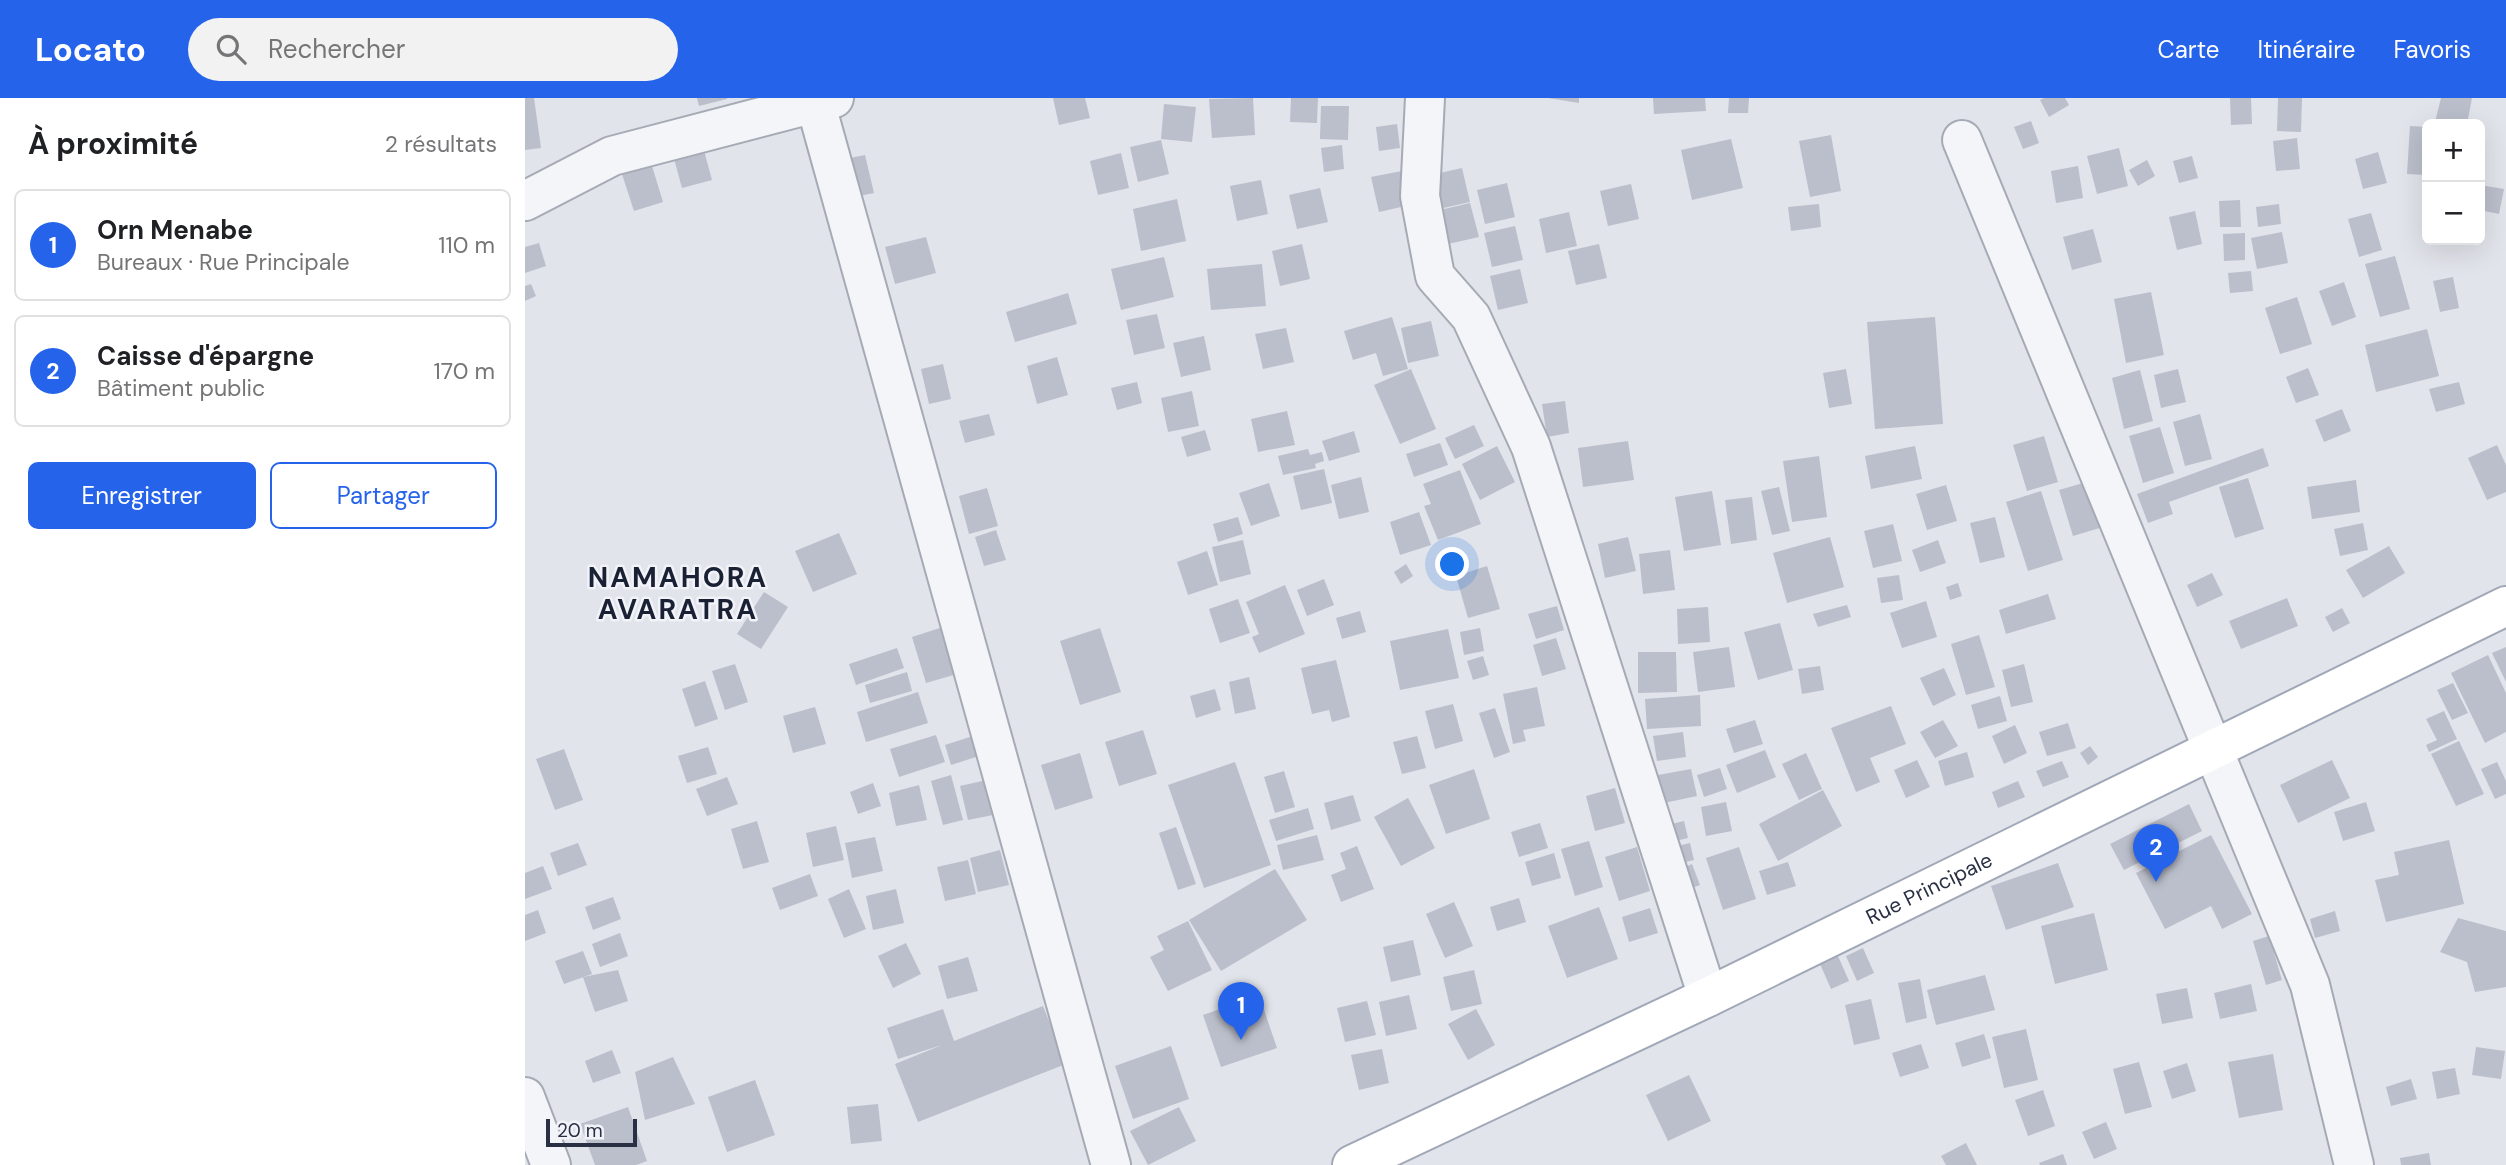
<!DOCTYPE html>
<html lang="fr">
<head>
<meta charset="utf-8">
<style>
  body { margin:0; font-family:"DM Sans",sans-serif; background:#f2f2f2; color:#202124 }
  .controls { position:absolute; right:21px; top:21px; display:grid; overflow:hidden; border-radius:10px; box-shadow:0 7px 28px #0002 }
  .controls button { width:63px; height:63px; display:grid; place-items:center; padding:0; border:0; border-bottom:2px solid #e0e0e0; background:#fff; color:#202124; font:35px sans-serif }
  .scale { position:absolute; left:21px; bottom:18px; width:91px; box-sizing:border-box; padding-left:7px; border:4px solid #293043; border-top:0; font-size:19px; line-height:24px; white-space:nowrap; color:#293043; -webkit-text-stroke:5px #f1f3f8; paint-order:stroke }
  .you { position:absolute; left:928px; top:467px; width:24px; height:24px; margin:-18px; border:5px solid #fff; border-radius:50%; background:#1a73e8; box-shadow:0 0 0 10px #1a73e833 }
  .badge { display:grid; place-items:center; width:46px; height:46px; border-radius:50%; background:#2563eb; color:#fff; font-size:23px; font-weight:700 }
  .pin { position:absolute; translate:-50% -58px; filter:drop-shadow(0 2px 4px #0008) }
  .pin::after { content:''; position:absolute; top:37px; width:24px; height:21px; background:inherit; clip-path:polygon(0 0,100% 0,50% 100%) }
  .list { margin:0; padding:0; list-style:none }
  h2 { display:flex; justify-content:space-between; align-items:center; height:91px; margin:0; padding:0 28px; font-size:30px }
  h2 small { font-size:23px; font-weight:400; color:#757577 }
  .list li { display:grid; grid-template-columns:46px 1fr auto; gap:21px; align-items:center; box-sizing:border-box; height:112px; margin:0 14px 14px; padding:0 14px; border:2px solid #e0e0e0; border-radius:10px }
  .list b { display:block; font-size:26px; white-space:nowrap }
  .list p { margin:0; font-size:23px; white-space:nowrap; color:#757577 }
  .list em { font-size:23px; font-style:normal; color:#757577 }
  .actions { display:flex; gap:14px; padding:21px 28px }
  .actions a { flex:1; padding:16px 0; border:2px solid #2563eb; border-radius:10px; text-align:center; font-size:24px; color:#2563eb }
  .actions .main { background:#2563eb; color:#fff }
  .icon { flex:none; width:38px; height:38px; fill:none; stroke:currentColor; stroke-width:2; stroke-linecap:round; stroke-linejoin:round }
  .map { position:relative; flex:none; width:1981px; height:1067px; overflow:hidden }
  header { display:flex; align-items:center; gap:42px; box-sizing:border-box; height:98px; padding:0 35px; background:#2563eb; color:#fff }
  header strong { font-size:33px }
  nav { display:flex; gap:38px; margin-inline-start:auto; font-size:24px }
  .search { width:490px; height:63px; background:#f2f2f2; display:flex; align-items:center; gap:18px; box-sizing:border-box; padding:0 24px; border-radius:38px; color:#757577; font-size:26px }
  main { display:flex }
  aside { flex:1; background:#fff }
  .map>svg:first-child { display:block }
</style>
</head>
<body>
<header>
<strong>Locato</strong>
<div class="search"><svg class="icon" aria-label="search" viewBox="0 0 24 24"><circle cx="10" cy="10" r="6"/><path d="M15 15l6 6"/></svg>Rechercher</div>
<nav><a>Carte</a><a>Itinéraire</a><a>Favoris</a></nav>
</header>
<main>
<aside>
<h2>À proximité<small>2 résultats</small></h2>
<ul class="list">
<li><span class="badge">1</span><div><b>Orn Menabe</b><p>Bureaux · Rue Principale</p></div><em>110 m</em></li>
<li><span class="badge">2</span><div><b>Caisse d'épargne</b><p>Bâtiment public</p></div><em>170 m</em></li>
</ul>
<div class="actions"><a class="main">Enregistrer</a><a>Partager</a></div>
</aside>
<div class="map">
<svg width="1981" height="1067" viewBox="0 0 1981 1067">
  <rect width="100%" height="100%" fill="#e1e4ea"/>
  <g fill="#bbbfcb">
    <polygon points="0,0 9,0 16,50 0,52"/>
    <polygon points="172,0 202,0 202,1 174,8"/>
    <polygon points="528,0 560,0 565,20 534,27"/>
    <polygon points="728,0 730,37 687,40 684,1"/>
    <polygon points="766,0 793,0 792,25 765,24"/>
    <polygon points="1023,0 1054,0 1054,5"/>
    <polygon points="1128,0 1180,0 1181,13 1129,16"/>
    <polygon points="1204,0 1224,0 1223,15 1203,15"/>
    <polygon points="1519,0 1540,0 1544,7 1524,19 1515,2"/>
    <polygon points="1705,0 1726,0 1727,26 1706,27"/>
    <polygon points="1753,0 1777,0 1776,34 1752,33"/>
    <polygon points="1916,0 1947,0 1942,26 1910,24"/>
    <polygon points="639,6 671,9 667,44 636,41"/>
    <polygon points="796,8 824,8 823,42 795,41"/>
    <polygon points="1506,23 1514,45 1498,51 1489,29"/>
    <polygon points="872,26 875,50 854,53 851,29"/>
    <polygon points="1885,28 1902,29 1902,77 1882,76"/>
    <polygon points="1306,37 1316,93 1285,99 1274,43"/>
    <polygon points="1772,40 1775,71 1751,73 1748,43"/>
    <polygon points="1206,41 1218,90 1167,102 1156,52"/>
    <polygon points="636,42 644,76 613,84 605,49"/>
    <polygon points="817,47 819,71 799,74 796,50"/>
    <polygon points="178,49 187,82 157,90 148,57"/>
    <polygon points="1594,50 1603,88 1572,96 1562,58"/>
    <polygon points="1853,54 1862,85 1838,91 1830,61"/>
    <polygon points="596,55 604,90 573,97 565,63"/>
    <polygon points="340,57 349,95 329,99 320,61"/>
    <polygon points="124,58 138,104 109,113 94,67"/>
    <polygon points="1667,58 1673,80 1654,85 1648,63"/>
    <polygon points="1622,62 1630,78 1613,88 1604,72"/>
    <polygon points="1553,68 1558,100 1531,105 1526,73"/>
    <polygon points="937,70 945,104 914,111 906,77"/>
    <polygon points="877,73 885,107 854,114 846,79"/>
    <polygon points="736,82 743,116 712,123 705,88"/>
    <polygon points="982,85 990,119 960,126 952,92"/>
    <polygon points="1106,86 1114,121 1083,128 1075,93"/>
    <polygon points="1955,87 1979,91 1974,116 1955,112"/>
    <polygon points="795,90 803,124 772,131 764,97"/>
    <polygon points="652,101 661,143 616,153 608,111"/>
    <polygon points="1715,102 1716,129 1695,129 1694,103"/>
    <polygon points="945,105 954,139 923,146 915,112"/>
    <polygon points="1294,106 1296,129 1266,133 1263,109"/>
    <polygon points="1754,106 1756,126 1733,129 1731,109"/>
    <polygon points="1670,113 1677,146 1652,152 1644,119"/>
    <polygon points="1044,114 1052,148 1021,155 1014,121"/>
    <polygon points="1846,115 1857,152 1834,159 1823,121"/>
    <polygon points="990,128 998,162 967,169 959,135"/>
    <polygon points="1568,131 1577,164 1547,172 1538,139"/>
    <polygon points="1757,134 1763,165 1732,171 1726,140"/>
    <polygon points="1720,135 1720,162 1699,163 1698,136"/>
    <polygon points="401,139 411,175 370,186 360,149"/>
    <polygon points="14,145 21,168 0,175 0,149"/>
    <polygon points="777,146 785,181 755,188 747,153"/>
    <polygon points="1074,146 1082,180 1051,187 1043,153"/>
    <polygon points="1870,158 1885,211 1855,219 1840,166"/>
    <polygon points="639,159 649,199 596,212 586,171"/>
    <polygon points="737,166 741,208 686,212 682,171"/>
    <polygon points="995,171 1003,205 973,212 965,178"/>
    <polygon points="1726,173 1728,193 1705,195 1703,175"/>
    <polygon points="1928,179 1934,210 1915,214 1908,183"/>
    <polygon points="1819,184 1831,219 1807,228 1794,193"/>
    <polygon points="6,186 11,198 0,203 0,188"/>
    <polygon points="1626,194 1639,257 1601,265 1589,201"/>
    <polygon points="543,195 552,226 490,244 481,214"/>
    <polygon points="1772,199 1787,246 1755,256 1740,210"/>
    <polygon points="632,216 640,250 609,257 601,222"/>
    <polygon points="867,219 883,271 858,278 851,255 828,262 819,233"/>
    <polygon points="1410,219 1418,326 1350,331 1342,224"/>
    <polygon points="906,223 914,258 883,265 876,230"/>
    <polygon points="761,230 769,264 738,271 730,236"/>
    <polygon points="1902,231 1914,278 1851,294 1840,247"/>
    <polygon points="679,238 686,272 656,279 648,245"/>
    <polygon points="532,259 543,297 512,306 502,268"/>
    <polygon points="418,266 426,301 404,306 396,271"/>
    <polygon points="1783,270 1794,297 1771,305 1761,279"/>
    <polygon points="886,271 911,331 875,346 849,287"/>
    <polygon points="1321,271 1327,306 1304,310 1298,275"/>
    <polygon points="1653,271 1661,304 1636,310 1629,277"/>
    <polygon points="1615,272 1628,323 1599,331 1587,280"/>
    <polygon points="612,284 617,305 592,312 586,290"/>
    <polygon points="1934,284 1940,306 1911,314 1904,291"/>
    <polygon points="667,293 674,328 643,334 636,300"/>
    <polygon points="1040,303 1044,335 1022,339 1017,306"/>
    <polygon points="1817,311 1826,333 1799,344 1790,322"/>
    <polygon points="762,313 770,347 733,354 726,321"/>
    <polygon points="464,316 470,337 440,345 434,323"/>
    <polygon points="1675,316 1687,361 1660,368 1648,324"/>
    <polygon points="949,327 959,348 930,361 920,340"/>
    <polygon points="1635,329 1649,375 1618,385 1604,338"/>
    <polygon points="680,332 686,352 662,359 656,339"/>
    <polygon points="829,333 835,354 804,363 797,343"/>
    <polygon points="1519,338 1533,384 1502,393 1488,347"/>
    <polygon points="1103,343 1109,382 1058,389 1053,350"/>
    <polygon points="915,345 923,367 889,379 881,356"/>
    <polygon points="1972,347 1981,367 1981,394 1962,402 1943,360"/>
    <polygon points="972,348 990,384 955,402 937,366"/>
    <polygon points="1390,348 1397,381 1346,391 1340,358"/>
    <polygon points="1738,350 1744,368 1644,404 1648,416 1623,425 1612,396"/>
    <polygon points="783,351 785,357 797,354 799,363 790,366 791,370 758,377 753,358"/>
    <polygon points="1294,358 1302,419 1267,424 1258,363"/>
    <polygon points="799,371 807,405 776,412 768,378"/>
    <polygon points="935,372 956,426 913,442 899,408 906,406 898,386"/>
    <polygon points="836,379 844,414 814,421 806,387"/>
    <polygon points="1723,380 1739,431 1710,440 1694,389"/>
    <polygon points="1831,382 1835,414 1787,421 1782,389"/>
    <polygon points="1565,383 1578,429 1548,438 1534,392"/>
    <polygon points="744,385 755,418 726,428 714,395"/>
    <polygon points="1421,387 1432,423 1402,432 1391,396"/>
    <polygon points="1254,389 1265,433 1247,437 1236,393"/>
    <polygon points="462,390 473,428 444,436 434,398"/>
    <polygon points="1187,393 1196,447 1159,453 1150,399"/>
    <polygon points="1516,393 1538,462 1503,473 1481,404"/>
    <polygon points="1227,399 1232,442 1206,446 1200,402"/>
    <polygon points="894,414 906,447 875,457 865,424"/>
    <polygon points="713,419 718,436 693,444 688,426"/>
    <polygon points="1470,419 1480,459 1455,465 1445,425"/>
    <polygon points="1838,425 1843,452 1815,458 1809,431"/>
    <polygon points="1368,426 1377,463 1348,470 1339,433"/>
    <polygon points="471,432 481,462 459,468 450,439"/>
    <polygon points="314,435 332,476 288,494 270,453"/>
    <polygon points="1103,439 1111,473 1080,480 1073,446"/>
    <polygon points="1305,439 1319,489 1262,505 1248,455"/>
    <polygon points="718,442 726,476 695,484 687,449"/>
    <polygon points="1413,442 1421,465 1395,474 1387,452"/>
    <polygon points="1864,448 1880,475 1838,500 1821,472"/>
    <polygon points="1145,452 1150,492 1118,496 1114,456"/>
    <polygon points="682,453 693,487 663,497 652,464"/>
    <polygon points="881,466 888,478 876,486 869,474"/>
    <polygon points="962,468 975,511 943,520 931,478"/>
    <polygon points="1687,475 1698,497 1672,509 1662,487"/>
    <polygon points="1374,477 1378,502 1356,505 1352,480"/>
    <polygon points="799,481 809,507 782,518 772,492"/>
    <polygon points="1433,485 1437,498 1425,502 1421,489"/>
    <polygon points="760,487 780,536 734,555 727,539 734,536 721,504"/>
    <polygon points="239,494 263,509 236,551 212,536"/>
    <polygon points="1523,496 1531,521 1481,536 1474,512"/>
    <polygon points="1762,500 1773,528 1716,551 1704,523"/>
    <polygon points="713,501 725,535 695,545 684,511"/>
    <polygon points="1401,503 1412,539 1377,550 1365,515"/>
    <polygon points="1322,507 1326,519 1293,529 1288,516"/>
    <polygon points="1032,508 1039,532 1011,541 1003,516"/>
    <polygon points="1183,509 1185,544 1153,546 1152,511"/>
    <polygon points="1817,510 1825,525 1808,534 1800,519"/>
    <polygon points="835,513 841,534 817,541 811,520"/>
    <polygon points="1255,525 1268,572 1233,582 1219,534"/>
    <polygon points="418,529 432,576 401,585 387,539"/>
    <polygon points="575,530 596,594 555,607 535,543"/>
    <polygon points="955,530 959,553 939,557 935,534"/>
    <polygon points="923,531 934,580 875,592 865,543"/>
    <polygon points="1454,537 1470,589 1441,597 1426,546"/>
    <polygon points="1031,540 1041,571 1017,578 1008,547"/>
    <polygon points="1204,549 1210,589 1173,594 1168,554"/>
    <polygon points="1981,549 1981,584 1967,555"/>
    <polygon points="372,550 379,570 331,587 324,566"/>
    <polygon points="1113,554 1151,554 1152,594 1113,595"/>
    <polygon points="1963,557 1981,595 1981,634 1960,645 1926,575"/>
    <polygon points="958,558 964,577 948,582 942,563"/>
    <polygon points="811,562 825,619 807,624 804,612 787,616 776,570"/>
    <polygon points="210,566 223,604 200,612 187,573"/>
    <polygon points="1499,566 1508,604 1486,609 1477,572"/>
    <polygon points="1295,568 1299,592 1277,596 1273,571"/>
    <polygon points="1419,570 1431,597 1408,608 1395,580"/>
    <polygon points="382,574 387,593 345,605 340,587"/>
    <polygon points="724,579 731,611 710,616 704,584"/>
    <polygon points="180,583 193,621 170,629 157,591"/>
    <polygon points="1928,585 1943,615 1927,622 1912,592"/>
    <polygon points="1012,589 1020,628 998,632 1001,643 988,646 978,596"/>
    <polygon points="690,591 696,612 671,620 665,598"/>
    <polygon points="393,594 403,625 341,644 332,614"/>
    <polygon points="1175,597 1176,628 1122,631 1120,601"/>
    <polygon points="1475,598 1482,623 1453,631 1446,607"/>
    <polygon points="928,606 938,643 910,651 900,613"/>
    <polygon points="1366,608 1381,646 1345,660 1355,684 1331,694 1306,630"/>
    <polygon points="290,609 301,646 268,655 258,618"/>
    <polygon points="970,610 985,654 969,660 954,615"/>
    <polygon points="1919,613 1932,641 1904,654 1901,647 1912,642 1901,621"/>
    <polygon points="1230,622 1238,646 1209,655 1201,631"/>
    <polygon points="1418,622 1433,648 1410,660 1395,634"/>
    <polygon points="1543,625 1551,650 1522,658 1514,634"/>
    <polygon points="1490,627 1502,655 1479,666 1467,638"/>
    <polygon points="618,632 632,676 594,688 580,644"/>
    <polygon points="1158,634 1161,659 1132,663 1128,638"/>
    <polygon points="411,637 420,664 374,679 365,651"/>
    <polygon points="451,637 457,657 426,667 420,647"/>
    <polygon points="892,638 901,670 877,676 868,644"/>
    <polygon points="1934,643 1959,696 1931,708 1906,656"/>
    <polygon points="1565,648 1573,659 1563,667 1555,655"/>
    <polygon points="183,649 192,676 162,685 153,658"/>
    <polygon points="39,651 58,702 30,712 11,661"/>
    <polygon points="1240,652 1251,679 1212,695 1201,667"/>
    <polygon points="1442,654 1449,679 1420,688 1413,663"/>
    <polygon points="555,655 568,700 530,712 516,667"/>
    <polygon points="1281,655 1297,691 1274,702 1257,666"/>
    <polygon points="1392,662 1405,689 1381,700 1369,672"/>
    <polygon points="1807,662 1825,700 1773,725 1755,687"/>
    <polygon points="1537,663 1544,679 1518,689 1511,673"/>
    <polygon points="710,664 746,767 679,790 643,687"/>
    <polygon points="1972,664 1981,683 1981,696 1970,701 1956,671"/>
    <polygon points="1195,670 1202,691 1179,699 1172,677"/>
    <polygon points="949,671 965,721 921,736 904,687"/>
    <polygon points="1166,671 1172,698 1139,705 1133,677"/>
    <polygon points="759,673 770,709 750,715 739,679"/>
    <polygon points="426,677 438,722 418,727 406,683"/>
    <polygon points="202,679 213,706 182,718 171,691"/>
    <polygon points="466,681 473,716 443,722 435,688"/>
    <polygon points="1493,683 1500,699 1473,710 1467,694"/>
    <polygon points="348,685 356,708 333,716 325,694"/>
    <polygon points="394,687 402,722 371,728 364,695"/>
    <polygon points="1090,690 1100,725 1070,733 1061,698"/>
    <polygon points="1298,692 1317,728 1253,763 1234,726"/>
    <polygon points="828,697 836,723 806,732 799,705"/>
    <polygon points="883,700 910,750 876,768 849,719"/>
    <polygon points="1201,704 1207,733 1181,738 1176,709"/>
    <polygon points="1841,704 1850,733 1818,743 1809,714"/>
    <polygon points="1664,706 1677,733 1599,772 1585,746"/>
    <polygon points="783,710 789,731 751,743 744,722"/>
    <polygon points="232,723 244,764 218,771 206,731"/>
    <polygon points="1159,723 1163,740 1142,745 1138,728"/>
    <polygon points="1015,725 1023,750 994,759 986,734"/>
    <polygon points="311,728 319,762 288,769 281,735"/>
    <polygon points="651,729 671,786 653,792 634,735"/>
    <polygon points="792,737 799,762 758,772 752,747"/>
    <polygon points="1686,737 1727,816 1697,831 1686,808 1640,831 1611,775"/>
    <polygon points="350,739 358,773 327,780 320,745"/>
    <polygon points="1924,742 1939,806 1861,824 1850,782 1874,777 1869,754"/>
    <polygon points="1064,743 1078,789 1050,798 1036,751"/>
    <polygon points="53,745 62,767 33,778 25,755"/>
    <polygon points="1165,745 1169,762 1148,767 1144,750"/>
    <polygon points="832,748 849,791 816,804 806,777 821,771 815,755"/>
    <polygon points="1112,749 1125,793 1094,803 1080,759"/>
    <polygon points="1214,749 1231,801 1198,812 1181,760"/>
    <polygon points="475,752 484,787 453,794 445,760"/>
    <polygon points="1029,755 1036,780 1007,788 1000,764"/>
    <polygon points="443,762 451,796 420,803 412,769"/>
    <polygon points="1263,764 1271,788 1242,797 1234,773"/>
    <polygon points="1533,765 1549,809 1481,832 1466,788"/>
    <polygon points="1167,766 1175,787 1158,793 1151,773"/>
    <polygon points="18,768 27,791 0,801 0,775"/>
    <polygon points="750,771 782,822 696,873 664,822"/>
    <polygon points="285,776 293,798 255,812 247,790"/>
    <polygon points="324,791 341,831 319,840 303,801"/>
    <polygon points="371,791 379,825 348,832 341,798"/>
    <polygon points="88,799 96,821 68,832 60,809"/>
    <polygon points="994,800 1001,824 972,833 965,809"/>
    <polygon points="929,804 948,848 920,860 901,816"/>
    <polygon points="1074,809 1093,861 1042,880 1023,828"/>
    <polygon points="1125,810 1133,835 1104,844 1097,819"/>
    <polygon points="13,812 21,835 0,843 0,817"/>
    <polygon points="1810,813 1815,833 1790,840 1785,821"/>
    <polygon points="1569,815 1583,872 1530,886 1516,828"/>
    <polygon points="1933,820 1981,833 1981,889 1950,894 1942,864 1915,854"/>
    <polygon points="663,823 687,872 643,893 625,859 639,852 632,838"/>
    <polygon points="95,835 103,858 75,869 67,846"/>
    <polygon points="1744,838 1757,882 1741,887 1728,843"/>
    <polygon points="888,842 896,877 866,884 858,849"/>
    <polygon points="381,845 396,876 368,890 353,858"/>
    <polygon points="1338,850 1349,875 1332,883 1321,858"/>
    <polygon points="58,853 67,876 39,886 30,863"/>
    <polygon points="1313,858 1324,883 1306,891 1295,866"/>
    <polygon points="443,859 453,893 422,901 413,868"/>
    <polygon points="93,872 103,903 70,914 58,879"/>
    <polygon points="949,872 957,906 926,913 918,879"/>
    <polygon points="1460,877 1470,912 1411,927 1402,892"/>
    <polygon points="1395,881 1402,920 1381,925 1373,885"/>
    <polygon points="1726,886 1732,913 1695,921 1689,895"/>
    <polygon points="1662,890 1668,920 1637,926 1631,896"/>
    <polygon points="734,897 752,950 696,969 678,917"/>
    <polygon points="884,897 892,931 861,938 854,904"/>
    <polygon points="1346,901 1355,941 1329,947 1320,907"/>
    <polygon points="842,903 851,937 820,944 812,910"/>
    <polygon points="518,908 541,966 393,1024 370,966 417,947 373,961 362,930 418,911 429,943"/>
    <polygon points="951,911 970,947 943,962 923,926"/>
    <polygon points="1501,931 1513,982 1479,990 1467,939"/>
    <polygon points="1459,936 1466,960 1437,969 1430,945"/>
    <polygon points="1396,946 1404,970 1375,979 1367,955"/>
    <polygon points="646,948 664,1001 608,1021 590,968"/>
    <polygon points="1951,949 1980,953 1976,981 1947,977"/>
    <polygon points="857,951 864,985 834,992 826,957"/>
    <polygon points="87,952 96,975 68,985 60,963"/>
    <polygon points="1748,956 1758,1012 1714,1020 1703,964"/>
    <polygon points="148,959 170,1006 120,1022 110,974"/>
    <polygon points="1614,964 1627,1009 1600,1016 1588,971"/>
    <polygon points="1662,965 1671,993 1647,1001 1638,973"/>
    <polygon points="1930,970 1935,996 1912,1001 1907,974"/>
    <polygon points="1164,977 1186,1023 1143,1043 1121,997"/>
    <polygon points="1886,981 1892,1001 1866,1008 1861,989"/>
    <polygon points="230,982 250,1037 202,1054 183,999"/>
    <polygon points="1518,992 1530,1028 1503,1038 1490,1002"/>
    <polygon points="353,1006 357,1043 326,1046 322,1009"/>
    <polygon points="103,1009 122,1063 111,1067 70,1067 55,1026"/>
    <polygon points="654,1009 671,1043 623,1067 605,1033"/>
    <polygon points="1581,1024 1592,1051 1569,1061 1557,1034"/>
    <polygon points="1441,1045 1452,1067 1421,1067 1416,1058"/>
    <polygon points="1904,1055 1906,1067 1876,1067 1875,1060"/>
    <polygon points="1538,1056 1542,1067 1515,1067 1514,1065"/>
  </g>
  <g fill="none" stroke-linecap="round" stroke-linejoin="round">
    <defs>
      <g id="minor">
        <polyline points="289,0 586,1067"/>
        <polyline points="900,0 895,98 910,178 946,219 1006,349 1183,899"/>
        <polyline points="1437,42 1785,887 1829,1067"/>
        <polyline points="0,103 87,58 309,0"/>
        <polyline points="0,999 26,1067"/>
      </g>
      <g id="major">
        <path id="s1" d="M827,1067L1183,899L1981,508"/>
      </g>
    </defs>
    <use href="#minor" stroke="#a6aab5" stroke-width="42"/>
    <use href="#major" stroke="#a0a7b7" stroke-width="42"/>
    <use href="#minor" stroke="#f4f5f8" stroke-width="38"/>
    <use href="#major" stroke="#fff" stroke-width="38"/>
  </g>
  <g text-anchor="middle" stroke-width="5" stroke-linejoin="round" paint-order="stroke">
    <g font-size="21" fill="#293043" stroke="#f1f3f8">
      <text dy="7" stroke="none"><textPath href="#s1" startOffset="640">Rue Principale</textPath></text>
    </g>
    <g font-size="28" font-weight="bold" letter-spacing="2" fill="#1b2134" stroke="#f1f3f8">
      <text x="153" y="489">NAMAHORA<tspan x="153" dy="32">AVARATRA</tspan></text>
    </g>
  </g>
</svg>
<div class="controls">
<button>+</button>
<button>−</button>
</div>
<div class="scale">20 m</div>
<div class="you"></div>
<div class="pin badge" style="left:716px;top:942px">1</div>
<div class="pin badge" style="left:1631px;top:784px">2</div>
</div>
</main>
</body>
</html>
